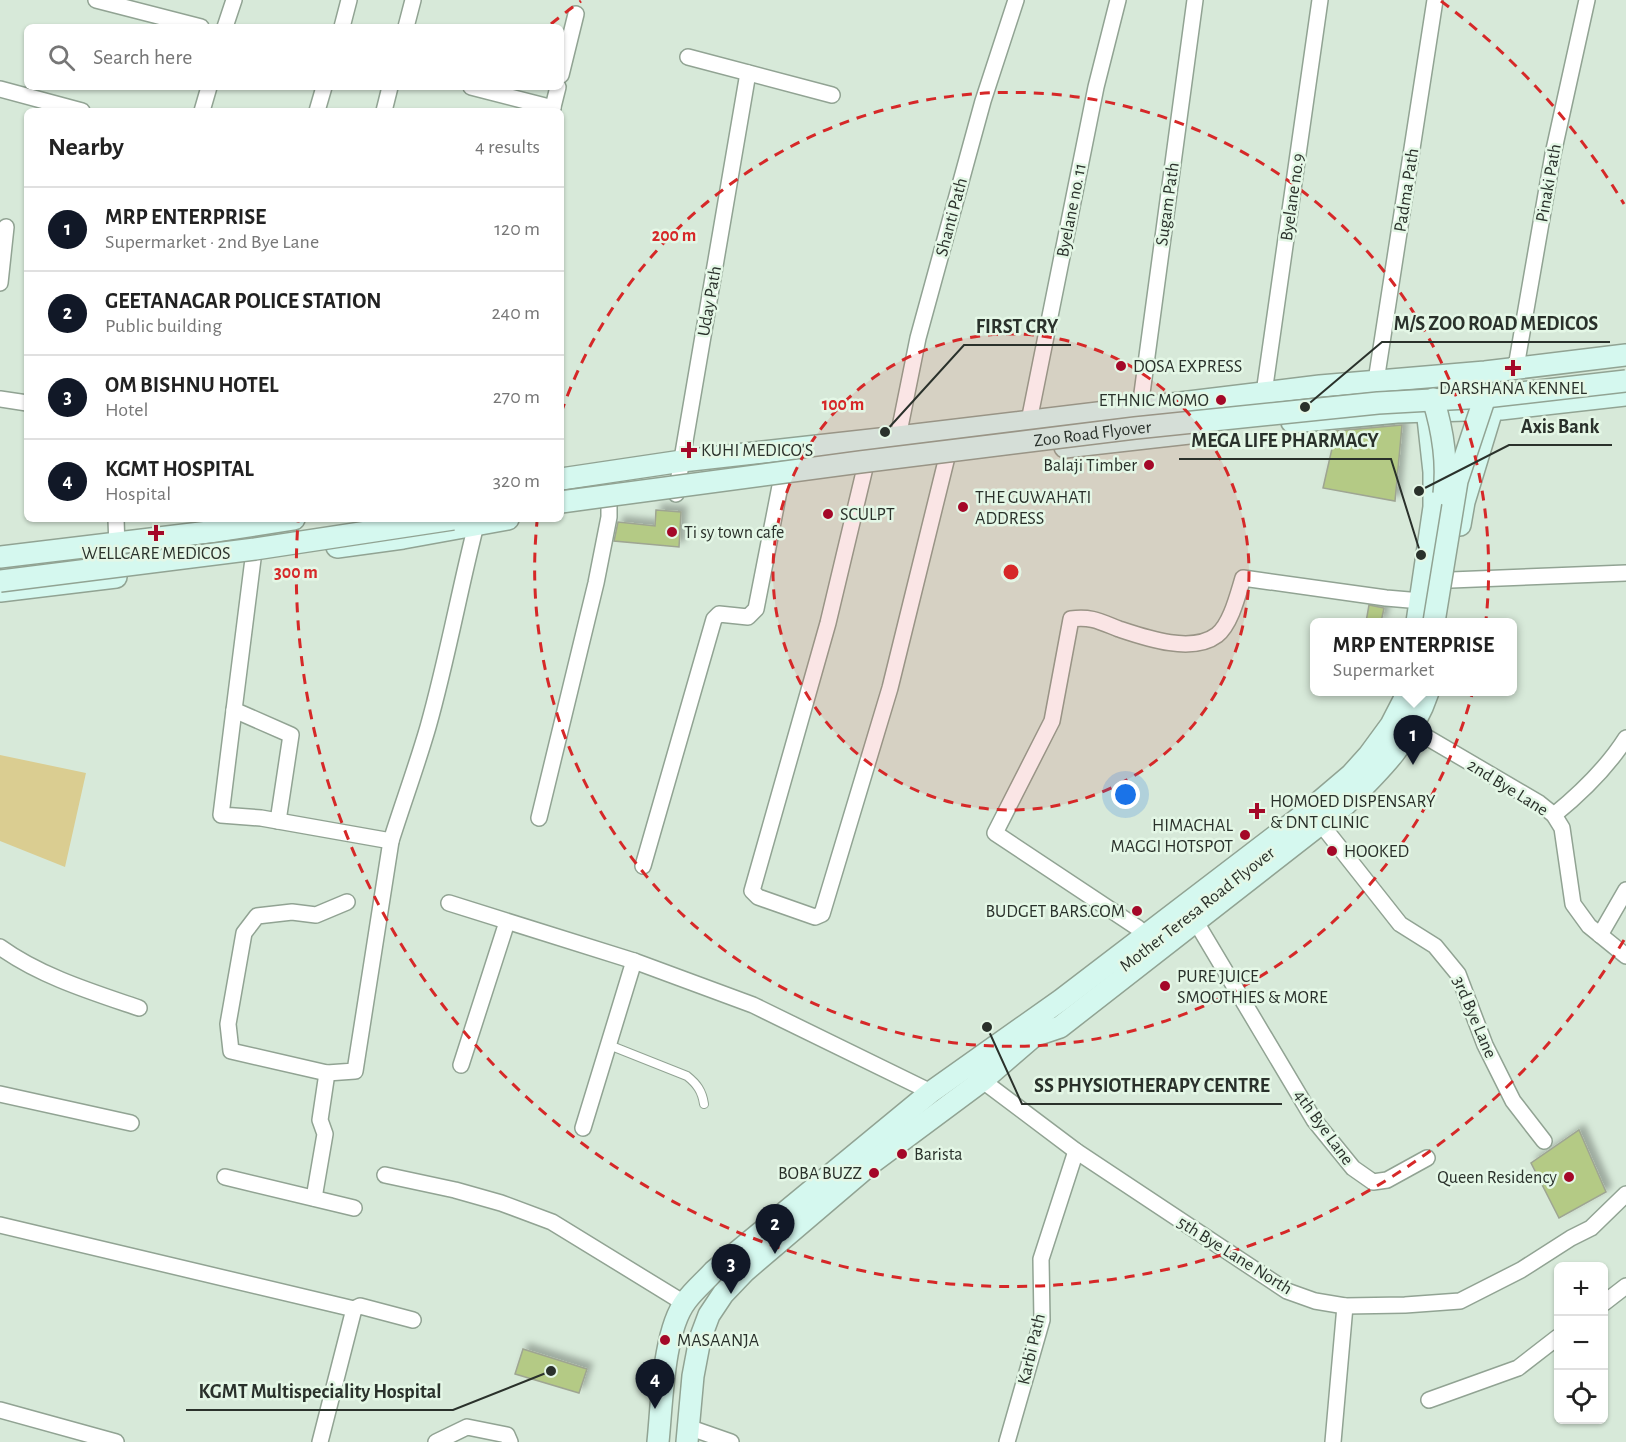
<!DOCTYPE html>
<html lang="en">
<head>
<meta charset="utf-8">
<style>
  body { margin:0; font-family:"Alegreya Sans",sans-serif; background:#f2f2f2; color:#222 }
  .controls { position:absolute; right:18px; bottom:18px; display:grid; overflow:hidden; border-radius:9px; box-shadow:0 2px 4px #0004 }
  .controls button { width:54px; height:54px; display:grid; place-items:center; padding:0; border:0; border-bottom:2px solid #e0e0e0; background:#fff; color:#222; font:30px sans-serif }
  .you { position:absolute; left:1126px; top:795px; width:21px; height:21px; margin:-15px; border:4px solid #fff; border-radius:50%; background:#1a73e8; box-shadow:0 0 0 9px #1a73e833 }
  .badge { display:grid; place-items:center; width:39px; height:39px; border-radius:50%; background:#111827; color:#fff; font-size:20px; font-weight:700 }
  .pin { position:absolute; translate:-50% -50px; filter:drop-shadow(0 2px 3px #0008) }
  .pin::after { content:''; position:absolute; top:32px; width:21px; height:18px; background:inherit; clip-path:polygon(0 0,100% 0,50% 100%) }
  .popup { position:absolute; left:1310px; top:618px; width:207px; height:78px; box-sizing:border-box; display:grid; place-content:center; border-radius:9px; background:#fff; filter:drop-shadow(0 2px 4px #0005); font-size:20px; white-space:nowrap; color:#767676 }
  .popup b { font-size:22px; color:#222 }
  .popup::after { content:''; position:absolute; left:50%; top:100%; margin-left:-12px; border:12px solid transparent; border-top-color:#fff }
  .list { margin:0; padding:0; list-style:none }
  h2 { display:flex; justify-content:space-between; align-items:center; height:78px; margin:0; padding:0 24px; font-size:26px }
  h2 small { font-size:20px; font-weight:400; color:#767676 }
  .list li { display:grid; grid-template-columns:39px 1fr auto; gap:18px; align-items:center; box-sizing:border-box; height:84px; padding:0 24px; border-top:2px solid #e0e0e0 }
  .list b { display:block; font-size:22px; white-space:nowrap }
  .list p { margin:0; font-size:20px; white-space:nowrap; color:#767676 }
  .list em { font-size:20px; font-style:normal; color:#767676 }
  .icon { flex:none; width:33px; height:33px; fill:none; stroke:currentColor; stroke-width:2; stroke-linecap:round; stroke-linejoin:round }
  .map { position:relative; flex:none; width:1626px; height:1442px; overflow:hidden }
  .search { position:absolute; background:#fff; box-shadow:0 2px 4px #0004; left:24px; top:24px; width:540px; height:66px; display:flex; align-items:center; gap:15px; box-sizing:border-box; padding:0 21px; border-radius:9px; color:#767676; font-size:22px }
  .panel { position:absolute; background:#fff; box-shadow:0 2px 4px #0004; left:24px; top:108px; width:540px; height:414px; border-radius:9px }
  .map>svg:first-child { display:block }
</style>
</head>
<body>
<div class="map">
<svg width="1626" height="1442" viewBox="0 0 1626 1442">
  <defs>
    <filter id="shadow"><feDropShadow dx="5.5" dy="-5.5" stdDeviation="3" flood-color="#0004"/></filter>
  </defs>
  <rect width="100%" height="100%" fill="#d7e9d9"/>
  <polygon fill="#dacd91" points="0,755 86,773 65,867 0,841"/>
  <g fill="#b4ca85" stroke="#9ea592" stroke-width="1.5" filter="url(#shadow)">
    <polygon points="1402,425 1395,501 1323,488 1336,431"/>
    <polygon points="656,510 681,512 679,547 614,541 618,522 655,526"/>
    <polygon points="1369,605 1384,608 1381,622 1366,622"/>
    <polygon points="1579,1130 1606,1192 1559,1218 1531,1163"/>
    <polygon points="523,1349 587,1369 579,1393 515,1374"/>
  </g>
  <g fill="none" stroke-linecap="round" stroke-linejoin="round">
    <defs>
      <path id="lane" d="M609,1045L687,1076C697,1084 702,1091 704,1104"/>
      <g id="street">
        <polyline points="96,0 201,27"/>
        <polyline points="225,27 234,0"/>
        <polyline points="342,27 349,0"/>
        <polyline points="406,27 413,0"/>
        <polyline points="688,57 832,95"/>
        <polyline points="561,75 576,14"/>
        <polyline points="471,87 553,108"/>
        <polyline points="0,89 82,111"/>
        <polyline points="202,111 209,87"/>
        <polyline points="317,111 324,87"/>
        <polyline points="384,111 390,87"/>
        <polyline points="552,111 558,87"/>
        <polyline points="0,283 6,227"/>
        <polyline points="1516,367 1553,154 1587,0"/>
        <polyline points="1376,381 1435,0"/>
        <polyline points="1264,393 1320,0"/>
        <polyline points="0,399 27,403"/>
        <polyline points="1140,408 1195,0"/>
        <polyline points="1029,421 1096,87 1118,0"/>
        <polyline points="898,437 918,338 983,101 1016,0"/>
        <polyline points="864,472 828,623 752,891 758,897 815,917 822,914 890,688 946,461"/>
        <polyline points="676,494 748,73"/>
        <polyline points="116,519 118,576"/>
        <polyline points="253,559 234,710 291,735 278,821"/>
        <polyline points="1451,580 1626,573"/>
        <polyline points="234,710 221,815 261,818 391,841 355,1071 327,1073"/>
        <polyline points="1411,728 1539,803 1554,815 1562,828 1573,904 1589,926 1626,956"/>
        <path d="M1554,815C1581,793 1607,768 1626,738"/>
        <polyline points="539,818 596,583 609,517 609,502"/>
        <polyline points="1321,824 1400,924 1435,946 1458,974 1485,1045 1513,1101 1544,1141"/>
        <path d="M391,841C403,803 417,765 428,727C447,660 459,592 476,525"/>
        <polyline points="643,866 714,619 719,614 748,617 756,609 781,481"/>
        <polyline points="449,903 634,961 753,1005 931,1092"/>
        <polyline points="1196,922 1314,1120 1353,1168 1373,1182 1387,1180 1427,1158"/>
        <path d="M1138,928L995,833L1052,721L1071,619C1091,616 1101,622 1119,629C1146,638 1192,654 1217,635C1231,624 1238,594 1243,578L1386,598L1421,601"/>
        <polyline points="1600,935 1626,890"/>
        <path d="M0,947C40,976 92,992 139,1008"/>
        <polyline points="461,1065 507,922"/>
        <polyline points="975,1075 1076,1151 1287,1291 1315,1301 1345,1306 1405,1305 1460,1301 1521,1270 1571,1238 1591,1228 1626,1194"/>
        <polyline points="0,1094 131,1123"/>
        <polyline points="583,1128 634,961"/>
        <polyline points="385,1175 455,1190 501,1203 552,1222 684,1303"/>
        <polyline points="225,1177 354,1208"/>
        <polyline points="314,1198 325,1134 320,1120 327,1073 231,1051 228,1024 244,933 257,916 292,912 316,915 347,902"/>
        <polyline points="0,1225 354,1309 360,1306 413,1320"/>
        <polyline points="1604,1303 1626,1286"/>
        <polyline points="1429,1400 1518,1368 1558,1337"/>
        <polyline points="0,1410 116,1442"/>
        <polyline points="688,1427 731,1442"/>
        <polyline points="320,1442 354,1309"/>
        <polyline points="436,1442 467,1427 507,1435 510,1442"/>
        <polyline points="1007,1442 1042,1320 1041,1259 1076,1151"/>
        <polyline points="1333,1442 1345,1306"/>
      </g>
      <g id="secondary">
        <polyline points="1292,422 1397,412 1501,409 1626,395"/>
        <polyline points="1065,447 1207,431"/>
        <polyline points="561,479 682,461 898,437 1320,386 1485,372 1626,355"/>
        <polyline points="1460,525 1464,502 1492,410 1490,396"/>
        <polyline points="337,547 403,538 508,519"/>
        <polyline points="0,557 217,531 294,519"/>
        <polyline points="0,591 116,577"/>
        <polyline points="1417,622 1434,507 1434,472 1426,400"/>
        <path d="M1036,1035L1060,1027L1346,804C1380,771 1413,738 1428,692"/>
        <path d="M658,1442C662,1404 663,1331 686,1301C694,1290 705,1281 714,1271L931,1092L1061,1000L1311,809L1351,775L1369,755L1391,725L1408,692"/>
        <polyline points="687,1442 693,1376 700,1339 709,1315 723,1294 745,1271 874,1161 983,1080 1042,1029"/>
      </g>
    </defs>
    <use href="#lane" stroke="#91a393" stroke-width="10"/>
    <use href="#street" stroke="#91a393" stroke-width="18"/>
    <use href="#secondary" stroke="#91a393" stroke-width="24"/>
    <use href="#lane" stroke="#fff" stroke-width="8"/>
    <use href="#street" stroke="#fff" stroke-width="15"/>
    <use href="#secondary" stroke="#d5f8ef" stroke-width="21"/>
    <defs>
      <g id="secondary-bridge">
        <path d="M1433,399C1443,431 1448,461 1444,494"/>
        <path id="s1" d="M561,502L860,462L1135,428L1378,403L1485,397L1626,381"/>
        <polyline points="0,581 255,549 453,519"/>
        <polyline points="1434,622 1457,481 1485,397"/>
      </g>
    </defs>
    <use href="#secondary-bridge" stroke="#91a393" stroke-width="24" stroke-linecap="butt"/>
    <use href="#secondary-bridge" stroke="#d5f8ef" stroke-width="21"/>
  </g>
  <circle cx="1011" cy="572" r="238" fill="#d62828" fill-opacity=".12"/>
  <g fill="none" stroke="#d62828" stroke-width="3" stroke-dasharray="10 8">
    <circle cx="1011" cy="572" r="238"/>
    <path d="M561 413A477 477 0 1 1 537 522"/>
    <path d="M1624 940A715 715 0 0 1 298 522M551 24A715 715 0 0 1 581 1M1441 1A715 715 0 0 1 1624 204"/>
  </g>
  <g fill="#a40828" stroke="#e4f7e6" stroke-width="2">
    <circle cx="1121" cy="366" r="6"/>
    <path d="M1510 359h6v6h6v6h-6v6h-6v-6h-6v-6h6z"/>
    <circle cx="1221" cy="400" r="6"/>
    <path d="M686 441h6v6h6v6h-6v6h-6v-6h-6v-6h6z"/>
    <circle cx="1149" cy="465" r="6"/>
    <circle cx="963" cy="507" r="6"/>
    <circle cx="828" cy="514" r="6"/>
    <circle cx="672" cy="532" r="6"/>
    <path d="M153 524h6v6h6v6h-6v6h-6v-6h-6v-6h6z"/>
    <path d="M1254 802h6v6h6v6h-6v6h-6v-6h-6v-6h6z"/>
    <circle cx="1245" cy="835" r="6"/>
    <circle cx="1332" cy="851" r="6"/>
    <circle cx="1137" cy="911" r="6"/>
    <circle cx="1165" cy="986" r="6"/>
    <circle cx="902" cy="1154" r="6"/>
    <circle cx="874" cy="1173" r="6"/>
    <circle cx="1569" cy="1177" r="6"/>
    <circle cx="665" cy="1340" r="6"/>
  </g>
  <g text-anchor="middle" stroke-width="5" stroke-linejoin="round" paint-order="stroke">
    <g font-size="18" fill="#2a312b" stroke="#e4f7e6">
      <text transform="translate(1548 183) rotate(-80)" y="6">Pinaki Path</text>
      <text transform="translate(1406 190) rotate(-81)" y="6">Padma Path</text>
      <text transform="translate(1292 197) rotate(-82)" y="6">Byelane no.9</text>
      <text transform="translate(1167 204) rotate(-82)" y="6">Sugam Path</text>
      <text transform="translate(1071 210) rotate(-79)" y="6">Byelane no. 11</text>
      <text transform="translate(951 217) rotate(-75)" y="6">Shanti Path</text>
      <text transform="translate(709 301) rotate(-80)" y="6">Uday Path</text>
      <text dy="6" stroke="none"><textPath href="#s1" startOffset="536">Zoo Road Flyover</textPath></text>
      <text transform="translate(1508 787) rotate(32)" y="6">2nd Bye Lane</text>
      <text transform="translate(1197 909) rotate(-38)" y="6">Mother Teresa Road Flyover</text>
      <text transform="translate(1475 1017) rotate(67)" y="6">3rd Bye Lane</text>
      <text transform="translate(1324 1127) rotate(54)" y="6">4th Bye Lane</text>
      <text transform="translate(1235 1255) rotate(32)" y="6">5th Bye Lane North</text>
      <text transform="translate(1031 1349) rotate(-77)" y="6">Karbi Path</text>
    </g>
    <g font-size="18" fill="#2a312b" stroke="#e4f7e6" text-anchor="start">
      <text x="1133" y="372">DOSA EXPRESS</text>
      <text x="1513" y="394" text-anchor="middle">DARSHANA KENNEL</text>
      <text x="1209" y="406" text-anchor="end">ETHNIC MOMO</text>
      <text x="701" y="456">KUHI MEDICO'S</text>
      <text x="1137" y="471" text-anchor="end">Balaji Timber</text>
      <text x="975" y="503">THE GUWAHATI<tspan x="975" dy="21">ADDRESS</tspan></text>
      <text x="840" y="520">SCULPT</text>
      <text x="684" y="538">Ti sy town cafe</text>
      <text x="156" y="559" text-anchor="middle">WELLCARE MEDICOS</text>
      <text x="1270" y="807">HOMOED DISPENSARY<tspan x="1270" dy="21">&amp; DNT CLINIC</tspan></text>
      <text x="1233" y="831" text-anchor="end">HIMACHAL<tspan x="1233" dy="21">MAGGI HOTSPOT</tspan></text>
      <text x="1344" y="857">HOOKED</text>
      <text x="1125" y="917" text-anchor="end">BUDGET BARS.COM</text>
      <text x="1177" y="982">PURE JUICE<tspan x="1177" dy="21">SMOOTHIES &amp; MORE</tspan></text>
      <text x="914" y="1160">Barista</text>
      <text x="862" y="1179" text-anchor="end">BOBA BUZZ</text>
      <text x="1557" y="1183" text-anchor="end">Queen Residency</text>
      <text x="677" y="1346">MASAANJA</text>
    </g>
  </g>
  <circle cx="1011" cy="572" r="9" fill="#d62828" stroke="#e4f7e6" stroke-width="3"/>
  <g font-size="18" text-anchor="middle" font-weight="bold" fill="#d62828" stroke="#e4f7e6" stroke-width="5" stroke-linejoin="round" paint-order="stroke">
    <text x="674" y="241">200 m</text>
    <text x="843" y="410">100 m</text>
    <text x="296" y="578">300 m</text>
  </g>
  <path fill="none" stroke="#2a312b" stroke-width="2" d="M1305 407L1382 342H1610M885 432L964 345H1071M1419 491L1509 445H1612M1421 555L1391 459H1179M987 1027L1022 1104H1282M551 1371L453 1410H186"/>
  <g fill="#2a312b" stroke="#e4f7e6" stroke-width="2">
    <circle cx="1305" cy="407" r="6"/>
    <circle cx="885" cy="432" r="6"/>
    <circle cx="1419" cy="491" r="6"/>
    <circle cx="1421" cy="555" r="6"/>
    <circle cx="987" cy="1027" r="6"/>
    <circle cx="551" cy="1371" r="6"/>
  </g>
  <g font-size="20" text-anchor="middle" font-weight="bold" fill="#2a312b" stroke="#e4f7e6" stroke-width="5" stroke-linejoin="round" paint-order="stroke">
    <text x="1496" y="330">M/S ZOO ROAD MEDICOS</text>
    <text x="1017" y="333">FIRST CRY</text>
    <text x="1560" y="433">Axis Bank</text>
    <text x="1285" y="447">MEGA LIFE PHARMACY</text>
    <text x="1152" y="1092">SS PHYSIOTHERAPY CENTRE</text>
    <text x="320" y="1398">KGMT Multispeciality Hospital</text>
  </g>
</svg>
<div class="controls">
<button>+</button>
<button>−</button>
<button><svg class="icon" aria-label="locate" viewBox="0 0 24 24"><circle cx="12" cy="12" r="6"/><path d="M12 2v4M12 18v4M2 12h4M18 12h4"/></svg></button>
</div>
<div class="you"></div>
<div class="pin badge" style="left:1413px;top:765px">1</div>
<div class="popup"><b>MRP ENTERPRISE</b>Supermarket</div>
<div class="pin badge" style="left:775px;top:1254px">2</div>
<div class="pin badge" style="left:731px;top:1294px">3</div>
<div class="pin badge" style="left:655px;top:1409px">4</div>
<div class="search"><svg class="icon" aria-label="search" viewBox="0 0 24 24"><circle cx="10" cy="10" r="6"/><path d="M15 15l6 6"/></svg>Search here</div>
<section class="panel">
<h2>Nearby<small>4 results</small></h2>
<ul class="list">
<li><span class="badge">1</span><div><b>MRP ENTERPRISE</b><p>Supermarket · 2nd Bye Lane</p></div><em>120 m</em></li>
<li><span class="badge">2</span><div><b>GEETANAGAR POLICE STATION</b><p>Public building</p></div><em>240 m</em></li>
<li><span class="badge">3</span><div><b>OM BISHNU HOTEL</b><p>Hotel</p></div><em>270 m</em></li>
<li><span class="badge">4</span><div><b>KGMT HOSPITAL</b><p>Hospital</p></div><em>320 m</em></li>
</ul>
</section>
</div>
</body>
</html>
